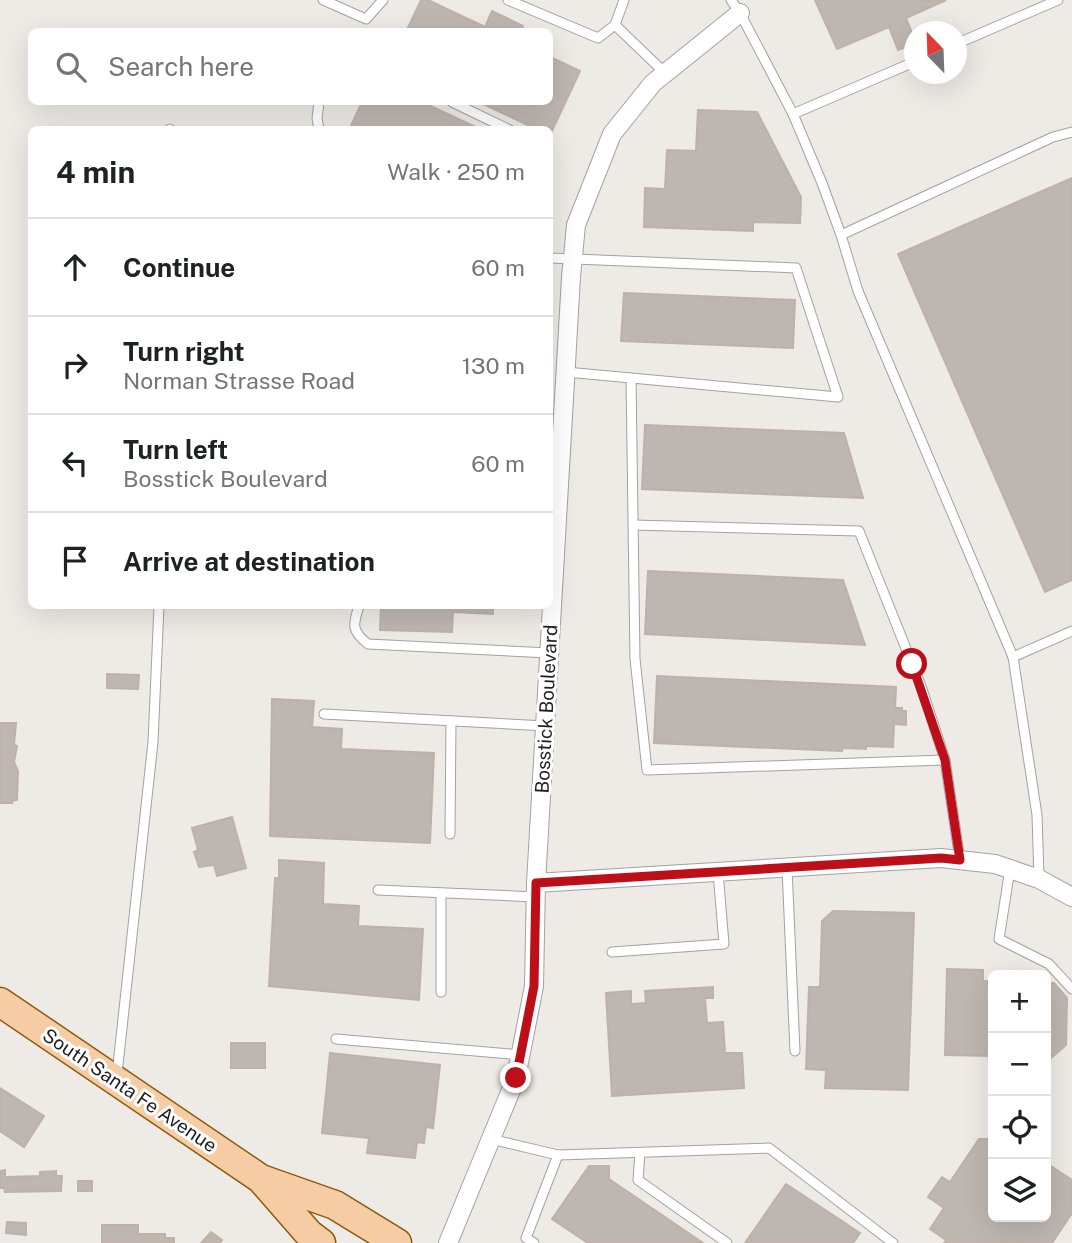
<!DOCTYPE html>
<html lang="en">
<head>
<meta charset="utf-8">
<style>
  body { margin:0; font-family:"Public Sans",sans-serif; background:#f6f6f6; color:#202124 }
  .controls { position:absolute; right:21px; bottom:21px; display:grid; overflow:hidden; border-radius:10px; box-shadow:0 7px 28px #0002 }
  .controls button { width:63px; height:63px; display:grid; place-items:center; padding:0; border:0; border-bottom:2px solid #e0e0e0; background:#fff; color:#202124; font:35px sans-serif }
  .compass { position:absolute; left:904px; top:21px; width:63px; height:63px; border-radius:50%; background:#fff; box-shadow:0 7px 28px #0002; rotate:337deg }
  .stop { position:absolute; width:21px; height:21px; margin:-16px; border:5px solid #bd0f1a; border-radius:50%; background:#fff }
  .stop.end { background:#bd0f1a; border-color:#fff; box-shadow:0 2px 7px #0008 }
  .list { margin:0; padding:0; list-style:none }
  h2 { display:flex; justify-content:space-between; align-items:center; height:91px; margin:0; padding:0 28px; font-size:30px }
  h2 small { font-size:23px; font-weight:400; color:#757577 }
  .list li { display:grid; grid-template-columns:46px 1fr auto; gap:21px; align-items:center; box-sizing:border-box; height:98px; padding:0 28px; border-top:2px solid #e0e0e0 }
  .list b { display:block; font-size:26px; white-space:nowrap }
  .list p { margin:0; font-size:23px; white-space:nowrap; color:#757577 }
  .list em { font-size:23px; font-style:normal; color:#757577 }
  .icon { flex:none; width:38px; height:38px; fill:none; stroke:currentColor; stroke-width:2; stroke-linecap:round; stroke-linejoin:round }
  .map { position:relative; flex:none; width:1072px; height:1243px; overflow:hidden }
  .search { position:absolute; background:#fff; box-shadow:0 7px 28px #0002; left:28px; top:28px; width:525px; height:77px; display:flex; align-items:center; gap:18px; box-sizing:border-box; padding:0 24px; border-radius:10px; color:#757577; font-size:26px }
  .panel { position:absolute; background:#fff; box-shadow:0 7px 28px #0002; left:28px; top:126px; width:525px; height:483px; border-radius:10px }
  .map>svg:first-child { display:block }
</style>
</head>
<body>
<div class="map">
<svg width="1072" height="1243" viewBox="0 0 1072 1243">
  <rect width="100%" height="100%" fill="#eeeae5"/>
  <g fill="#beb6b1" stroke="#bfb1a8" stroke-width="2">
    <polygon points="421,0 428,0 485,27 492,11 523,26 521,32 406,32"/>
    <polygon points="815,0 946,0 906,18 914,38 914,44 898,50 889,27 837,49"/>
    <polygon points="550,57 580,71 550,135 550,130 538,130 479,102 550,102"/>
    <polygon points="362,102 422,102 482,130 349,130"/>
    <polygon points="698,110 757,112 801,197 800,223 753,222 753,231 644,227 645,188 665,189 667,150 696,151"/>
    <polygon points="1072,178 1072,580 1045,592 898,254"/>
    <polygon points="624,293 795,300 793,348 621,341"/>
    <polygon points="645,425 844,433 863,498 642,489"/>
    <polygon points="648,571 843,580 865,645 645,634"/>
    <polygon points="381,606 493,606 493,614 453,612 452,632 380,630"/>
    <polygon points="107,674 139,675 138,689 107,688"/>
    <polygon points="657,676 896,687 895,708 902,708 902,711 906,711 906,725 894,724 893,747 866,746 866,749 843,748 842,751 654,743"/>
    <polygon points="272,699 314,701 312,727 342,729 341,749 434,753 430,843 270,836"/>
    <polygon points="0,723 16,723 14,745 17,746 14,762 18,771 17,800 12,801 12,803 0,803"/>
    <polygon points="232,817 246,868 217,876 214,865 199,867 194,852 198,850 192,828"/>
    <polygon points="279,860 324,863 323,904 359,906 358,926 423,929 419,1000 269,986 275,878 279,878"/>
    <polygon points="833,911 914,913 908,1090 825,1088 826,1070 806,1069 809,987 820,987 822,921"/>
    <polygon points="947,969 983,970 983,981 993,981 993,1056 945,1055"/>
    <polygon points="1046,983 1054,983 1067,998 1066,1045 1051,1058 1046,1057"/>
    <polygon points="713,987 713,998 705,998 707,1023 723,1022 725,1053 742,1053 744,1088 612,1096 606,993 631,991 631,1004 646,1003 645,991"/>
    <rect x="231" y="1043" width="34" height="25"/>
    <polygon points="330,1053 440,1065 433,1128 426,1127 424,1143 417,1142 415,1158 367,1153 369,1138 322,1133"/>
    <polygon points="0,1088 44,1116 24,1147 0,1131"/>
    <polygon points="979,1139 993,1139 993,1217 1046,1217 1046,1163 1072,1180 1072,1213 1052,1243 944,1243 946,1240 930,1229 944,1208 928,1197 942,1177 950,1182"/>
    <polygon points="589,1166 609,1166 609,1179 703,1243 588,1243 552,1219"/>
    <polygon points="5,1170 5,1177 40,1176 40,1172 56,1171 56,1176 62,1176 61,1191 5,1192 4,1188 0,1188 0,1171"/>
    <rect x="78" y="1181" width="14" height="10"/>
    <polygon points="786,1184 860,1233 853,1243 745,1243"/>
    <polygon points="7,1222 26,1223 26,1235 6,1233"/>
    <polygon points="102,1225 138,1225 138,1234 165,1234 165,1238 174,1238 174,1243 102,1243"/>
    <polygon points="211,1232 222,1240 220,1243 201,1243"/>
  </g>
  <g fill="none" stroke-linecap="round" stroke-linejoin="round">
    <defs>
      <g id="lane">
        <polyline points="323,0 366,19 383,0"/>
        <polyline points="508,0 598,38 615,25 624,0"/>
        <polyline points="731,0 740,13 793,114 822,183 841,235 858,291 1013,657 1037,815 1039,878"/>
        <polyline points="615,25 665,73"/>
        <polyline points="956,44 1058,0"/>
        <polyline points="452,102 510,130"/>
        <polyline points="793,114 914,62"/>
        <polyline points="170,129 170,130"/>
        <polyline points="319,130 317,118 319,102"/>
        <polyline points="841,235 1053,137 1072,132"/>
        <polyline points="550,258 796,268 838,397 566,372"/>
        <polyline points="631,378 635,659 647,770 945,760 960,860"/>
        <polyline points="633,525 859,531 921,686 945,760"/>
        <path d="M359,606C353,624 351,631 368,644L549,653"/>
        <polyline points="1013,657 1072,631"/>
        <polyline points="324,714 545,726"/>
        <polyline points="450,834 451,721"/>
        <polyline points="787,868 795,1051"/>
        <polyline points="1010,869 999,939 1049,964 1072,989"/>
        <polyline points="378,890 536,897"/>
        <polyline points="612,952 724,944 718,872"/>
        <polyline points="441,992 441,893"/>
        <polyline points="336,1039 521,1055"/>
        <polyline points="117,1074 153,742 159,606"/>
        <polyline points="491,1139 558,1155 769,1148 893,1243"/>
        <polyline points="640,1153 638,1180 727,1243"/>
        <polyline points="534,1243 526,1238 558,1155"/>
      </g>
      <g id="street">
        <polyline points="536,883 941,858 995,864 1039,879 1072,897"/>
        <polyline points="448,1243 516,1078 534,986 536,883 571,277 576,225 612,134 653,83 740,13"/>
      </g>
      <g id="primary">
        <polyline points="0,1002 261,1179 309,1234 321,1243"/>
        <polyline points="264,1180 335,1205 397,1243"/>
      </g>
    </defs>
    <use href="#lane" stroke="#a2a2a2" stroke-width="11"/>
    <use href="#street" stroke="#a2a2a2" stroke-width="20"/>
    <use href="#primary" stroke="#8d590b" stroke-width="31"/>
    <use href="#lane" stroke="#fff" stroke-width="9"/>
    <use href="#street" stroke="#fff" stroke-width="18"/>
    <use href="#primary" stroke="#f5cca3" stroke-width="28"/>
  </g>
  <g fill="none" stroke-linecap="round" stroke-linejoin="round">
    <polyline stroke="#bd0f1a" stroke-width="9" points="516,1078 534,986 536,883 941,858 960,860 945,760 912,664"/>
  </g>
  <g text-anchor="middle" stroke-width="6" stroke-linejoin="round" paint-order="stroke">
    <g font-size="19" fill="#1e1e1e" stroke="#fff">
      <text transform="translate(546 709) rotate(-87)" y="7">Bosstick Boulevard</text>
      <text transform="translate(130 1090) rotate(34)" y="7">South Santa Fe Avenue</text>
    </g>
  </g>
</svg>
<div class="controls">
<button>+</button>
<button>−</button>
<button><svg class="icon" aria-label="locate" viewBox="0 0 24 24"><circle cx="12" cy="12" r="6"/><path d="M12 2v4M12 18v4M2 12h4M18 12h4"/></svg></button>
<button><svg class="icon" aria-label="layers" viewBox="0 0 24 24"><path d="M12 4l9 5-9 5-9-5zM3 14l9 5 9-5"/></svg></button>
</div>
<svg class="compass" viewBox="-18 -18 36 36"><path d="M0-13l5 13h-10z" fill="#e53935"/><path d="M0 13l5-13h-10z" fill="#757577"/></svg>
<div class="stop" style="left:912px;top:664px"></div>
<div class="stop end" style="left:516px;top:1078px"></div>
<div class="search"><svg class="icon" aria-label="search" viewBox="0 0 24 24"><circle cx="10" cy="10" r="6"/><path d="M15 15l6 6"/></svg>Search here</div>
<section class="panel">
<h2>4 min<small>Walk · 250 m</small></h2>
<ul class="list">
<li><svg class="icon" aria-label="ahead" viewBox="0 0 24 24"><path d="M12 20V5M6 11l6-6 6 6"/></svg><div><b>Continue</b></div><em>60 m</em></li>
<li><svg class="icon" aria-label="right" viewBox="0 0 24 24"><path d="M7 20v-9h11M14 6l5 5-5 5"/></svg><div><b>Turn right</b><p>Norman Strasse Road</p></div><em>130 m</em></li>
<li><svg class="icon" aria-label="left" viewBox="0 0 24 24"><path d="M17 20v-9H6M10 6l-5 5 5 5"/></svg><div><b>Turn left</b><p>Bosstick Boulevard</p></div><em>60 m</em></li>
<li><svg class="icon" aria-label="arrive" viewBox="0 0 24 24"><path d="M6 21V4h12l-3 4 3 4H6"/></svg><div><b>Arrive at destination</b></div></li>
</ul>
</section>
</div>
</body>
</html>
